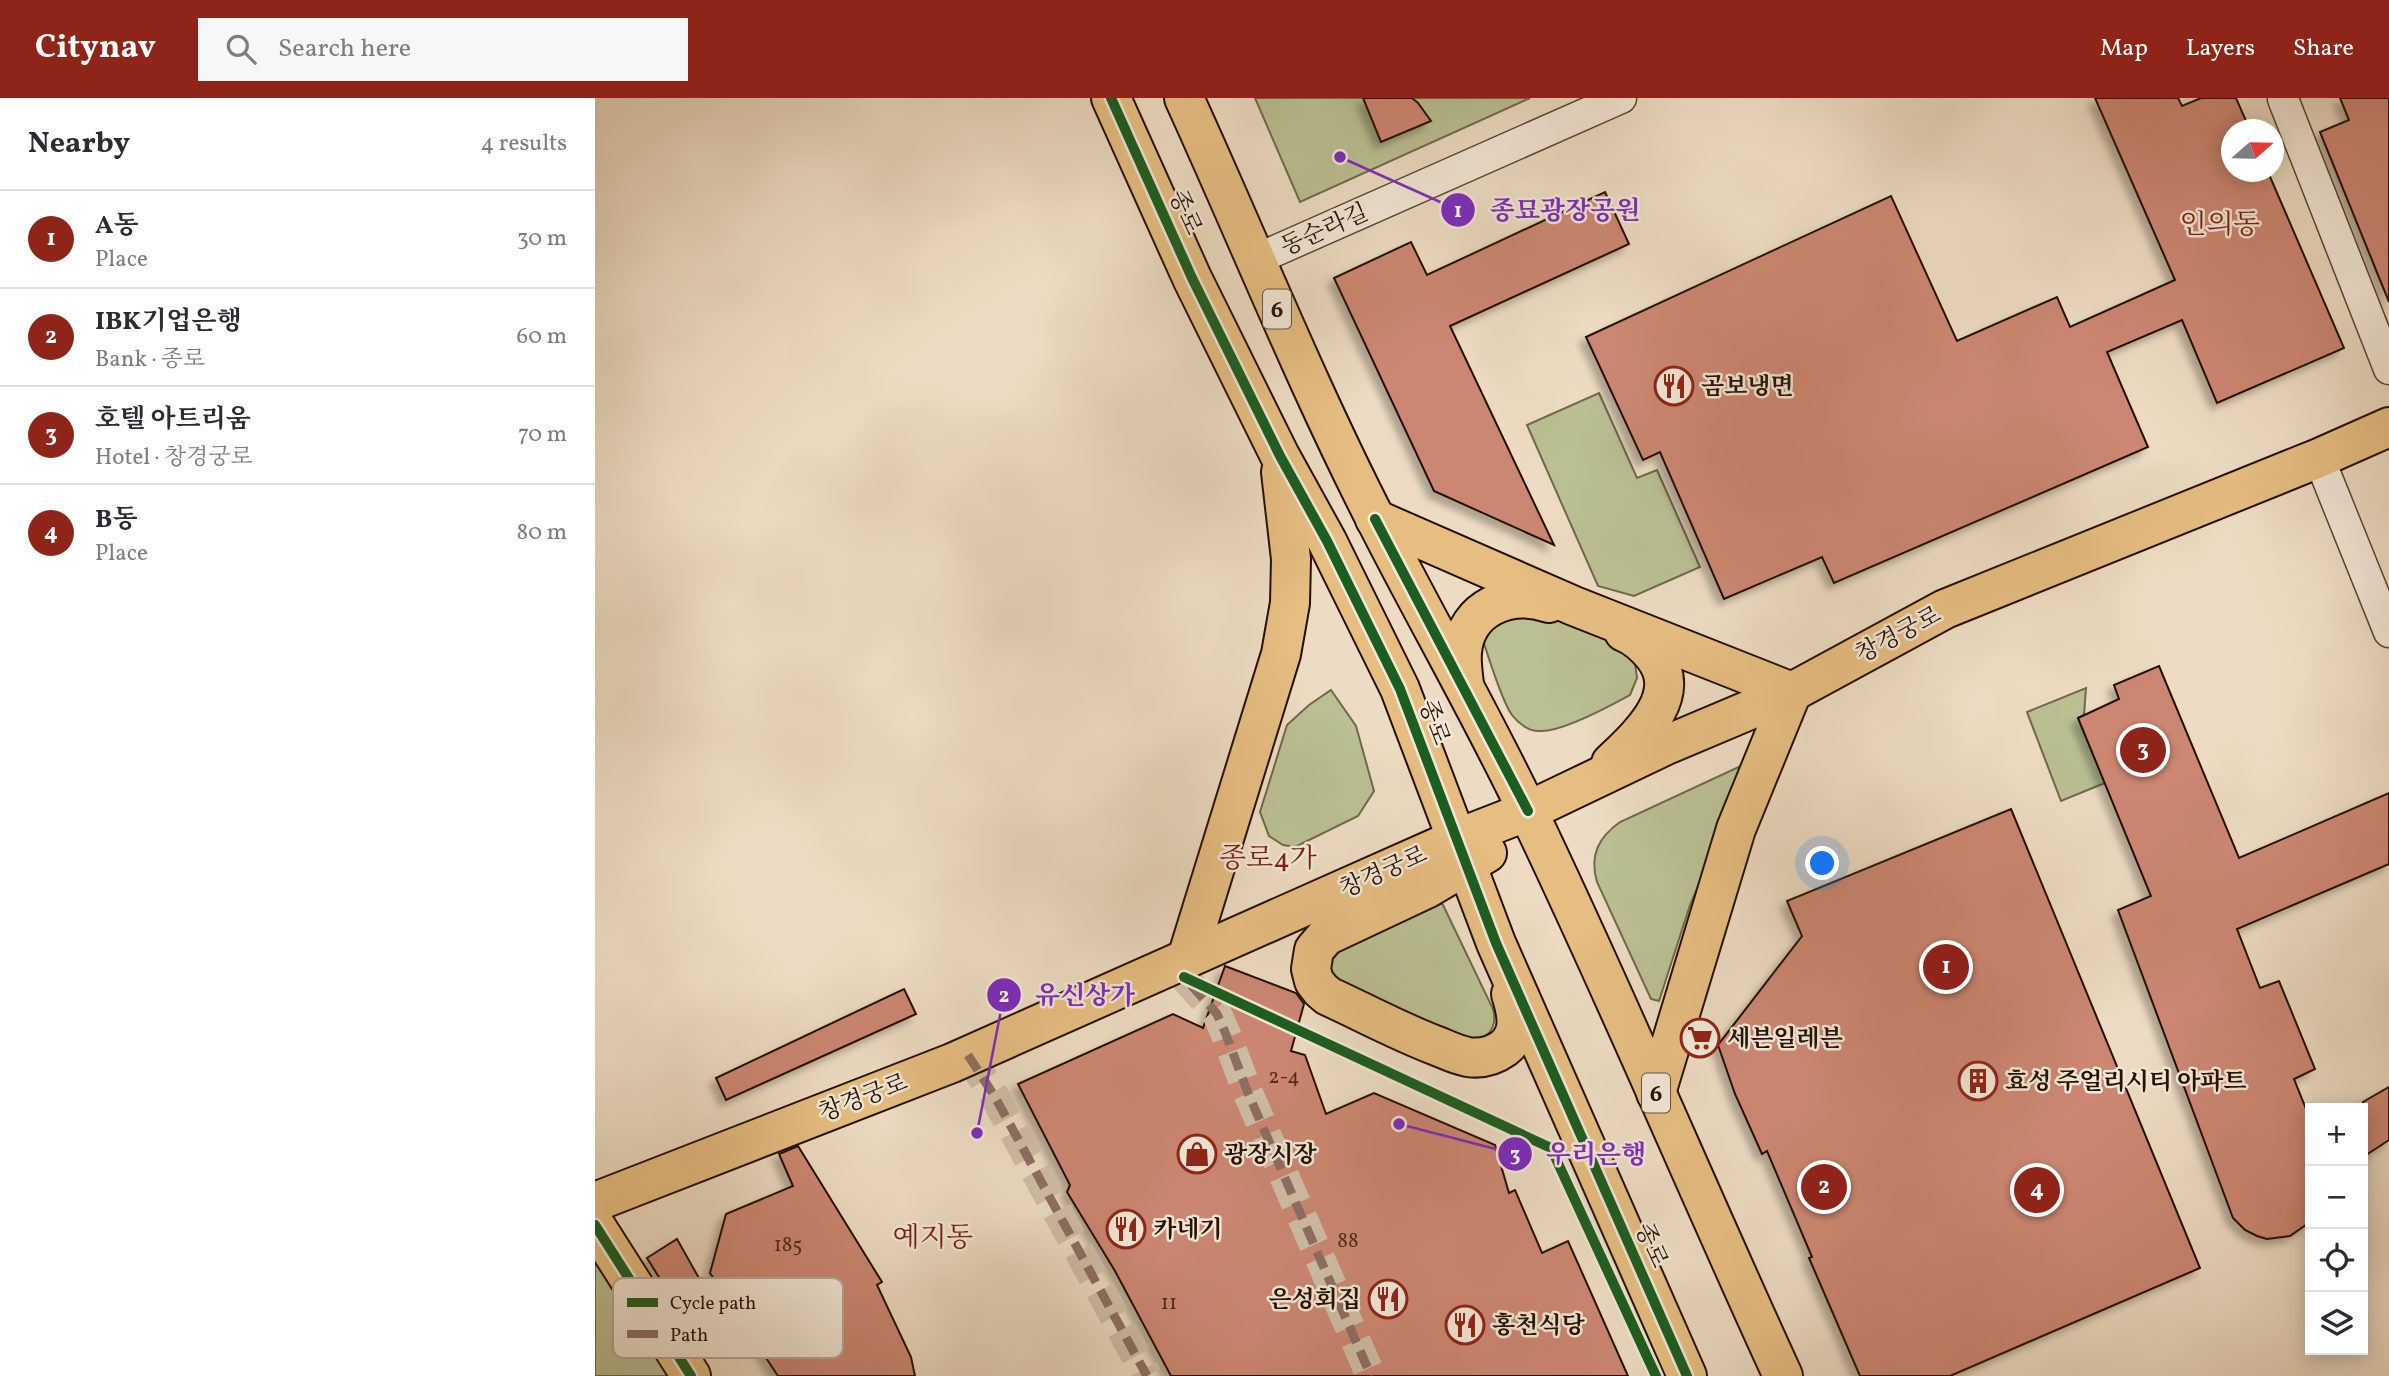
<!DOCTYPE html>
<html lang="en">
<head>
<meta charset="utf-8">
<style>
  body { margin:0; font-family:Vollkorn,"Noto Serif KR",serif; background:#f7f7f7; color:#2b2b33 }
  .controls { position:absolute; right:21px; bottom:21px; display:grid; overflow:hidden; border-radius:0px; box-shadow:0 4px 18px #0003 }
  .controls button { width:63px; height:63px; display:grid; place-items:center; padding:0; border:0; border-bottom:2px solid #e1e1e2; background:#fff; color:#2b2b33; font:35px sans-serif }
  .compass { position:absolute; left:1626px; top:21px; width:63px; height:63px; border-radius:50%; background:#fff; box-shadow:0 4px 18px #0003; rotate:70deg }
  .you { position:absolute; left:1228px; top:766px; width:24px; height:24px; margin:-18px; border:5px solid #fff; border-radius:50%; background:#1a73e8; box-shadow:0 0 0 10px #1a73e833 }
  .badge { display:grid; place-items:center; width:46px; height:46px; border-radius:50%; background:#8f2418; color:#fff; font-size:23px; font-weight:700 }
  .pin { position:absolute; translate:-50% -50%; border:4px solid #fff; box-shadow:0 2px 7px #0006 }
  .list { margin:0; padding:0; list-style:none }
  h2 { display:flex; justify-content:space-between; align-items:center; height:91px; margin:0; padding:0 28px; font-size:30px }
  h2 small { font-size:23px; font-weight:400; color:#7c7c81 }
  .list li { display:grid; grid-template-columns:46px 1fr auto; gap:21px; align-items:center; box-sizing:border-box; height:98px; padding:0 28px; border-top:2px solid #e1e1e2 }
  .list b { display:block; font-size:26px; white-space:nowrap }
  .list p { margin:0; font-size:23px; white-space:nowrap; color:#7c7c81 }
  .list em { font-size:23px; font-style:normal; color:#7c7c81 }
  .icon { flex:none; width:38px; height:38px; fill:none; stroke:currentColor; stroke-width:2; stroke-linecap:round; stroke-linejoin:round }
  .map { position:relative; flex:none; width:1794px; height:1278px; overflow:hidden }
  header { display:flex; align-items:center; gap:42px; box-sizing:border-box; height:98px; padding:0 35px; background:#8f2418; color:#fff }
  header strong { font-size:33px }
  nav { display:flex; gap:38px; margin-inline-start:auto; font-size:24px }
  .search { width:490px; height:63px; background:#f7f7f7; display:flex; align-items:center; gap:18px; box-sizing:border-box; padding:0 24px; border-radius:0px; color:#7c7c81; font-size:26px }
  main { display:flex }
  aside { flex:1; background:#fff }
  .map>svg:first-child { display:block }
</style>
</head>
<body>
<header>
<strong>Citynav</strong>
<div class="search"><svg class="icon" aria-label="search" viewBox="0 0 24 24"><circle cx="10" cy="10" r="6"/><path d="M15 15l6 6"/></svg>Search here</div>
<nav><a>Map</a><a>Layers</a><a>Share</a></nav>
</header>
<main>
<aside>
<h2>Nearby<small>4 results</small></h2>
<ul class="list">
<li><span class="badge">1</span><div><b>A동</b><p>Place</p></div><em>30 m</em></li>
<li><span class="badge">2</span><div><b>IBK기업은행</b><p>Bank · 종로</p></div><em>60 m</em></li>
<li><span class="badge">3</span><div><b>호텔 아트리움</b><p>Hotel · 창경궁로</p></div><em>70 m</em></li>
<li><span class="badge">4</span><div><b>B동</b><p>Place</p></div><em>80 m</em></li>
</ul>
</aside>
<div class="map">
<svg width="1794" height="1278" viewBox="0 0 1794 1278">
  <defs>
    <filter id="shadow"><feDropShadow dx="-6" dy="6" stdDeviation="3.5" flood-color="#0004"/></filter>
  </defs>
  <rect width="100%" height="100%" fill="#eddcc3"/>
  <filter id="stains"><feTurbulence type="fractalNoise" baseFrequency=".00286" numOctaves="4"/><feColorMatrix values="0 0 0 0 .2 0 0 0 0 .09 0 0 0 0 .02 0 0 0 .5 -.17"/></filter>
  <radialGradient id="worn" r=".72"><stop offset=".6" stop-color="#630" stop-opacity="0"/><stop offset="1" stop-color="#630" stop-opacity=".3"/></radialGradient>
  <g fill="#bac093" stroke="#70684a" stroke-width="2">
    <polygon points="660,0 935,0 705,104"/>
    <polygon points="1004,295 1042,380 1062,372 1105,469 1039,498 1003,488 932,327"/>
    <path d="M926,509L1013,540L1039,558L1042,580L1035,597C1015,608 966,635 944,633C933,633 923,625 917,617C906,602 894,559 887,540L890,528Z"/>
    <polygon points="1491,590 1489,617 1483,620 1510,685 1466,703 1432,614"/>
    <polygon points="736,592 761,628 779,693 763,718 700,749 688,747 674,738 665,714 692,627 714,607"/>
    <path d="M1148,667L1153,672L1095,807L1064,903L1056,901L1002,784C994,757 1004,739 1025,724Z"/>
    <path d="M844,804L848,807L898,911C902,926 897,935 884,943L866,942L736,878L734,850Z"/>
    <polygon points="0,1161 76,1278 0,1278"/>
  </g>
  <g fill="#cc8772" stroke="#251102" stroke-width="2" filter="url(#shadow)">
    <polygon points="768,0 817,0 823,5 836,23 786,44"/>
    <polygon points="1500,0 1583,0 1587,8 1606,0 1641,0 1655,32 1636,32 1636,74 1673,74 1749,250 1622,305 1587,222 1512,254 1553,349 1239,485 1227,459 1129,501 1065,354 1048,362 991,239 1296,98 1362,243 1462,199 1475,229 1580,182"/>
    <polygon points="1745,0 1794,0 1794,204 1725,34 1754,22"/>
    <polygon points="1010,94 1034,146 855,228 959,447 839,393 739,180 816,144 832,177"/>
    <polygon points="1564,568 1644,760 1794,695 1794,766 1642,831 1665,890 1684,883 1720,971 1699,981 1715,1021 1715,1124 1695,1138 1672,1141 1662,1138 1650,1132 1638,1120 1523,812 1556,798 1483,620 1524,601 1519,587"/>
    <polygon points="1416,711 1605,1170 1355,1278 1265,1278 1214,1160 1217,1159 1172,1053 1167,1056 1140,996 1123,947 1207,838 1192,803"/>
    <polygon points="630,868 701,895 709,906 696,953 710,957 731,1016 779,995 900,1047 914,1095 920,1092 947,1155 973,1143 1033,1278 576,1278 520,1173 472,1094 475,1087 423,986 578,916 608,930"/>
    <polygon points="309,891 321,916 131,1002 121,980"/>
    <polygon points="1794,989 1794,1042 1768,1059 1768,1004"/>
    <polygon points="203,1048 287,1184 282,1187 316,1259 320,1278 183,1278 115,1175 131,1116 198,1088 184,1056"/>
    <polygon points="82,1141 105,1182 77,1200 52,1160"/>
  </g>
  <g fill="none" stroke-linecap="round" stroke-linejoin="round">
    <g stroke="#cfbea6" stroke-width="30" stroke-dasharray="30 15" stroke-linecap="butt">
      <polyline points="589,879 622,916 630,934 653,995 776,1278"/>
      <polyline points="373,957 400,999 552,1278"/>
    </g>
    <defs>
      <g id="street">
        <polyline points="1688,1 1794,271"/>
        <polyline points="662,161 1026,0"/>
        <polyline points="1724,360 1794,534"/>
      </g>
      <g id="primary">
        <polyline points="516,0 597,180 685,358 732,443 805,591 901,845 1092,1278"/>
        <path d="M589,0C653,140 710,283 780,420C830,519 886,615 934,716C1023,901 1102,1091 1188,1278"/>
        <polyline points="780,421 979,508 1197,594"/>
        <path d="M869,587C868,576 866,565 867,554C871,509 915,492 954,505"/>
        <path d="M1016,665C1043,639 1090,598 1059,558C1050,547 1042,539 1029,534"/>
        <path d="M892,755L833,790L731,838L719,852L716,871L719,883L726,892L733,898C770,915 805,934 842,948C852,952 862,957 873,959C886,961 898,958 909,950C927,936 922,915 916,896"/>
        <polyline points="592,860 686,556 695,505 696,461 686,374"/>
        <polyline points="1061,995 1141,731 1197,594"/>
        <polyline points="0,1104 357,965 861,741 933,713 1069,648 1197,594 1350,511 1724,360 1794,329"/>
        <polyline points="0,1127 96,1278"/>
      </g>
    </defs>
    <use href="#street" stroke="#574432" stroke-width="33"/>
    <use href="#primary" stroke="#251102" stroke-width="42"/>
    <use href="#street" stroke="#f3e8d8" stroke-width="30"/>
    <use href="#primary" stroke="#e6be82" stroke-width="38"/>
    <g stroke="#8d6e63" stroke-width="9" stroke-dasharray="18 9" stroke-linecap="butt">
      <polyline points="596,887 622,916 630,934 653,995 776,1278"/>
      <polyline points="373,957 400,999 552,1278"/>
    </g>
    <defs>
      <g id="cycleway">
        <polyline points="516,0 597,180 685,358 732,443 805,591 901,845 1092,1278"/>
        <polyline points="780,421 933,713"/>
        <polyline points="589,879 956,1050 1061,1278"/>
        <polyline points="0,1127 96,1278"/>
      </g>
    </defs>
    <use href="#cycleway" stroke="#f3e8d8" stroke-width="15"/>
    <use href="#cycleway" stroke="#1b5e20" stroke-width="10"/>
  </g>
  <defs>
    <symbol id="restaurant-ring" viewBox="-11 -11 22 22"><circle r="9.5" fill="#f3e8d8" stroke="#8f2418" stroke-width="1.5"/><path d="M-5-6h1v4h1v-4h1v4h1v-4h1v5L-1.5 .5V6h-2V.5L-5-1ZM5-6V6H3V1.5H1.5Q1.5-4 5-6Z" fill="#8f2418"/></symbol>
    <symbol id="supermarket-ring" viewBox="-11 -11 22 22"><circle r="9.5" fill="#f3e8d8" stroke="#8f2418" stroke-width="1.5"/><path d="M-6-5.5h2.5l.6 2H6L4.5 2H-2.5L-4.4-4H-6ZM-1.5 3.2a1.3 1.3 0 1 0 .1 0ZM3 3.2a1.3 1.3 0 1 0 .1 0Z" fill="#8f2418"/></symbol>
    <symbol id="building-ring" viewBox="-11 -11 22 22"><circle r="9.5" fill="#f3e8d8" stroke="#8f2418" stroke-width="1.5"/><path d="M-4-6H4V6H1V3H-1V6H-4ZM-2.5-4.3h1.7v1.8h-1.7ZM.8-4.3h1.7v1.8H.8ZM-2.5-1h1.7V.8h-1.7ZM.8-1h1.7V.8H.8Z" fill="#8f2418"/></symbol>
    <symbol id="shop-ring" viewBox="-11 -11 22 22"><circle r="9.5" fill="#f3e8d8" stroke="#8f2418" stroke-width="1.5"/><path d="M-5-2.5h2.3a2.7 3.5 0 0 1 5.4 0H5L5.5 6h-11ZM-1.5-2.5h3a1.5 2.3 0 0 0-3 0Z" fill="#8f2418"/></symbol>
  </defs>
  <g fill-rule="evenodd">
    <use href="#restaurant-ring" x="1057" y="266" width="44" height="44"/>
    <use href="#supermarket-ring" x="1083" y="918" width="44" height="44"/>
    <use href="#building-ring" x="1361" y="961" width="44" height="44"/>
    <use href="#shop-ring" x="580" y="1034" width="44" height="44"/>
    <use href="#restaurant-ring" x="509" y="1109" width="44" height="44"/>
    <use href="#restaurant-ring" x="771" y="1179" width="44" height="44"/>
    <use href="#restaurant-ring" x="848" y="1205" width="44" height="44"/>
  </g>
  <g text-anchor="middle" stroke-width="5" stroke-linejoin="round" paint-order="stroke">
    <g font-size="21" fill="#4f2e1e">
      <text x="689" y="985">2-4</text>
      <text x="753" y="1149">88</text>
      <text x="193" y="1153">185</text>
      <text x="574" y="1211">11</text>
    </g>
    <g fill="#f3e8d8" stroke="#635242" stroke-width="2">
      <rect x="668" y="191.5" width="28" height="39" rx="5"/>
      <rect x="1047" y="975.5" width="28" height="39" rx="5"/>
    </g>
    <g font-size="23" font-weight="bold" fill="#251102">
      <text x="682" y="219">6</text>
      <text x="1061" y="1003">6</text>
    </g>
    <g font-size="24" fill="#251102" stroke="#f3e8d8">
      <text transform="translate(591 114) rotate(66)" y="8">종로</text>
      <text transform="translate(729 131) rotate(-24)" y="8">동순라길</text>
      <text transform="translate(1303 536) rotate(-28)" y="8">창경궁로</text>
      <text transform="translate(840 624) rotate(70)" y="8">종로</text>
      <text transform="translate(788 773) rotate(-24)" y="8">창경궁로</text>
      <text transform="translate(268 999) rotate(-21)" y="8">창경궁로</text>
      <text transform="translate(1057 1147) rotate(66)" y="8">종로</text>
    </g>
    <g font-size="24" font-weight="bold" fill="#251102" stroke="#f3e8d8" text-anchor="start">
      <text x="1106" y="296">곰보냉면</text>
      <text x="1132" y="948">세븐일레븐</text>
      <text x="1410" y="991">효성 주얼리시티 아파트</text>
      <text x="629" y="1064">광장시장</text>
      <text x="558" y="1139">카네기</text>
      <text x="766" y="1209" text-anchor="end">은성회집</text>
      <text x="897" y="1235">홍천식당</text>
    </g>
    <g font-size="28" fill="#7a1f14" stroke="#f3e8d8">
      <text x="1625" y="135">인의동</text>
      <text x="673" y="769">종로4가</text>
      <text x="338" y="1148">예지동</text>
    </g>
  </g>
  <rect x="18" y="1180" width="230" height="80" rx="10" fill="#f3e8d8" stroke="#b5a898" stroke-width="2"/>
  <rect x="32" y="1200" width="31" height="9" fill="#1b5e20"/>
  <rect x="32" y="1232" width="31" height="8" fill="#8d6e63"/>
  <g font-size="19" fill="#251102">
    <text x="75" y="1211">Cycle path</text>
    <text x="75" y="1243">Path</text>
  </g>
  <path fill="none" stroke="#7b2cbf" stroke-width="2.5" d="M745 59L863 112M382 1035L409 897M804 1026L920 1056"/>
  <g fill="#7b2cbf" stroke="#f3e8d8" stroke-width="2.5">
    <circle cx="745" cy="59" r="7"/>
    <circle cx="382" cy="1035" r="7"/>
    <circle cx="804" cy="1026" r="7"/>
    <circle cx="863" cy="112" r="18"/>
    <circle cx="409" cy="897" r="18"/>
    <circle cx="920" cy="1056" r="18"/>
  </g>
  <g font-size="21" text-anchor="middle" font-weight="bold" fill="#fff">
    <text x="863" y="119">1</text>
    <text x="409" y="904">2</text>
    <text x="920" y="1063">3</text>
  </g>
  <g font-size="26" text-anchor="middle" font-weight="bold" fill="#7b2cbf" stroke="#f3e8d8" stroke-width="5" stroke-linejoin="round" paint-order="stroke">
    <text x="970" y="121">종묘광장공원</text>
    <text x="490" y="906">유신상가</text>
    <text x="1001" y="1065">우리은행</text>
  </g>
  <rect width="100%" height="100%" filter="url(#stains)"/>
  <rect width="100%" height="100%" fill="url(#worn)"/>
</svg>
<div class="controls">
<button>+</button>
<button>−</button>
<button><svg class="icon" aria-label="locate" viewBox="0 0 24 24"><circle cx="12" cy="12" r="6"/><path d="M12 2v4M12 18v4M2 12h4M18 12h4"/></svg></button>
<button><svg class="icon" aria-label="layers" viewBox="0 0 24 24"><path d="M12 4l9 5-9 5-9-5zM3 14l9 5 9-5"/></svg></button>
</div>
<svg class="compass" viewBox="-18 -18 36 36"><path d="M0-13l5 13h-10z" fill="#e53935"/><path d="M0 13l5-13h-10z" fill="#7c7c81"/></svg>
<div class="you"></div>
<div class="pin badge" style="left:1351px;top:869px">1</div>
<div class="pin badge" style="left:1229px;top:1089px">2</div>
<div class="pin badge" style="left:1548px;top:652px">3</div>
<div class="pin badge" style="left:1442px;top:1092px">4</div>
</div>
</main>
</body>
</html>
